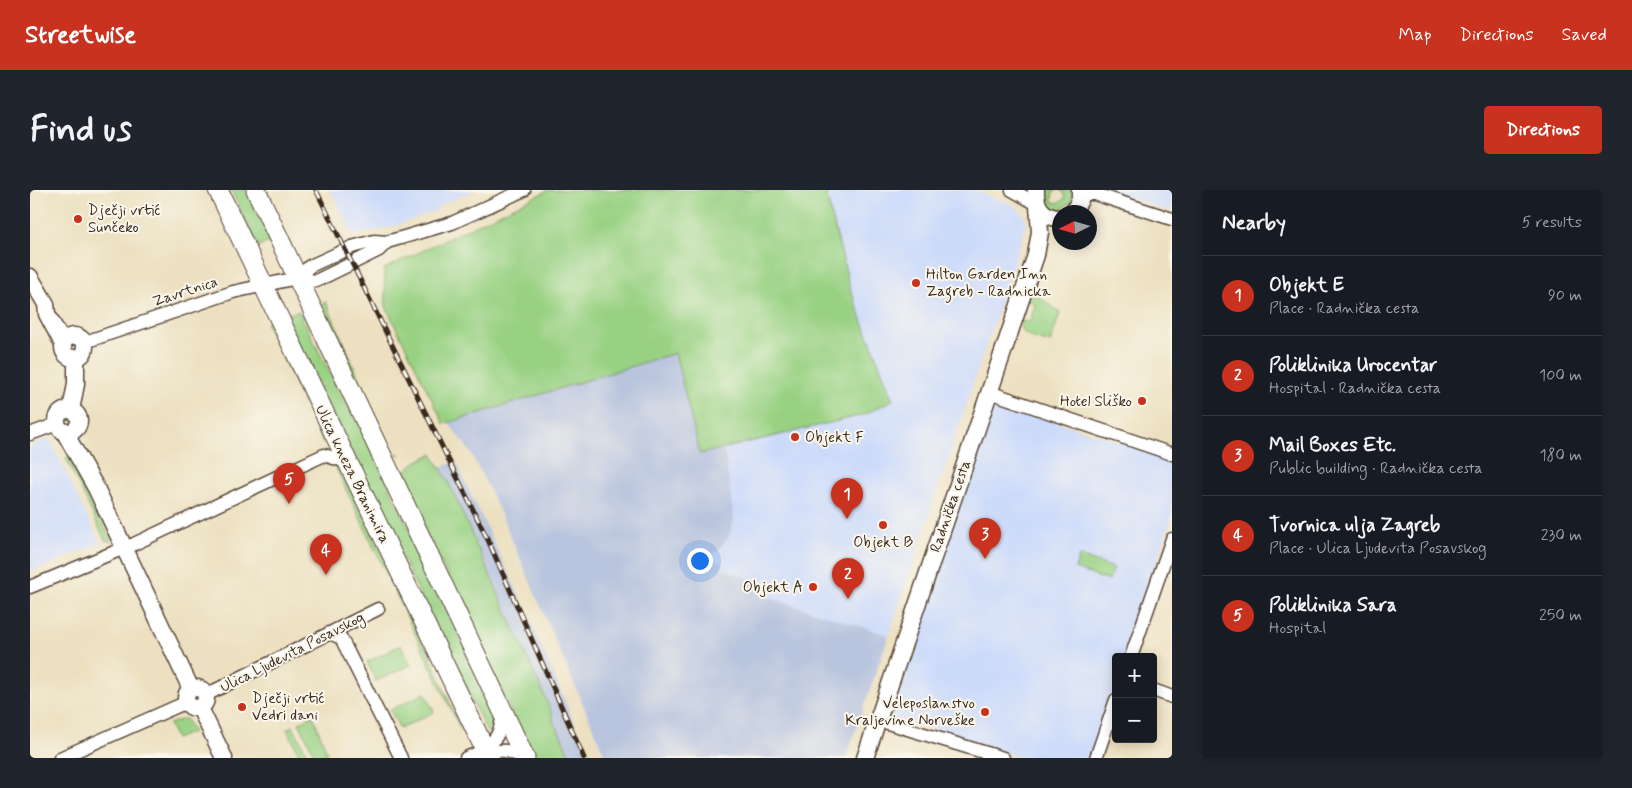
<!DOCTYPE html>
<html lang="en">
<head>
<meta charset="utf-8">
<style>
  body { margin:0; font-family:Mynerve,sans-serif; background:#20242c; color:#f1f3f6 }
  .controls { position:absolute; right:15px; bottom:15px; display:grid; overflow:hidden; border-radius:5px; box-shadow:0 2px 12px #0003 }
  .controls button { width:45px; height:45px; display:grid; place-items:center; padding:0; border:0; border-bottom:1px solid #363941; background:#171b24; color:#f1f3f6; font:25px sans-serif }
  .compass { position:absolute; left:1022px; top:15px; width:45px; height:45px; border-radius:50%; background:#171b24; box-shadow:0 2px 12px #0003; rotate:265deg }
  .you { position:absolute; left:669px; top:370px; width:18px; height:18px; margin:-12px; border:4px solid #fff; border-radius:50%; background:#1a73e8; box-shadow:0 0 0 8px #1a73e833 }
  .badge { display:grid; place-items:center; width:32px; height:32px; border-radius:50%; background:#c8321e; color:#fff; font-size:16px; font-weight:700 }
  .pin { position:absolute; translate:-50% -41px; filter:drop-shadow(0 1px 2px #0008) }
  .pin::after { content:''; position:absolute; top:26px; width:18px; height:15px; background:inherit; clip-path:polygon(0 0,100% 0,50% 100%) }
  .list { margin:0; padding:0; list-style:none }
  h2 { display:flex; justify-content:space-between; align-items:center; height:65px; margin:0; padding:0 20px; font-size:21px }
  h2 small { font-size:16px; font-weight:400; color:#9ea1a6 }
  .list li { display:grid; grid-template-columns:32px 1fr auto; gap:15px; align-items:center; box-sizing:border-box; height:80px; padding:0 20px; border-top:1px solid #363941 }
  .list b { display:block; font-size:19px; white-space:nowrap }
  .list p { margin:0; font-size:16px; white-space:nowrap; color:#9ea1a6 }
  .list em { font-size:16px; font-style:normal; color:#9ea1a6 }
  .map { position:relative; flex:none; width:1142px; height:568px; overflow:hidden; border-radius:5px }
  header { display:flex; align-items:center; gap:30px; box-sizing:border-box; height:70px; padding:0 25px; background:#c8321e; color:#fff }
  header strong { font-size:24px }
  nav { display:flex; gap:28px; margin-inline-start:auto; font-size:18px }
  .intro { display:flex; align-items:center; justify-content:space-between; box-sizing:border-box; height:120px; padding:0 30px }
  h1 { margin:0; font-size:35px }
  .button { padding:12px 22px; border-radius:5px; background:#c8321e; color:#fff; font-size:18px; font-weight:700 }
  main { display:flex; gap:30px; padding:0 30px }
  aside { flex:1; background:#171b24; border-radius:5px; box-shadow:0 2px 12px #0003 }
  .map>svg:first-child { display:block }
</style>
</head>
<body>
<header>
<strong>Streetwise</strong>
<nav><a>Map</a><a>Directions</a><a>Saved</a></nav>
</header>
<div class="intro"><h1>Find us</h1><a class="button">Directions</a></div>
<main>
<div class="map">
<svg width="1142" height="568" viewBox="0 0 1142 568">
  <rect width="100%" height="100%" fill="#fbf7ec"/>
  <filter id="ink" filterUnits="userSpaceOnUse"><feTurbulence type="fractalNoise" baseFrequency=".02" numOctaves="2"/><feDisplacementMap in="SourceGraphic" scale="10" xChannelSelector="R" yChannelSelector="G"/><feConvolveMatrix kernelMatrix="1 2 1 2 8 2 1 2 1" color-interpolation-filters="sRGB"/></filter>
  <filter id="wash" filterUnits="userSpaceOnUse"><feTurbulence type="fractalNoise" baseFrequency=".0096" numOctaves="4" result="noise"/><feDisplacementMap in="SourceGraphic" scale="20" xChannelSelector="R" yChannelSelector="G"/><feGaussianBlur stdDeviation="1.12" result="paint"/><feColorMatrix in="noise" values="0 0 0 0 0 0 0 0 0 0 0 0 0 0 0 0 0 1.4 0 .05"/><feComposite in="paint" operator="in"/></filter>
  <g filter="url(#wash)">
    <rect width="100%" height="100%" fill="#ece0c0"/>
    <g fill="#cddbfa">
      <polygon points="301,0 445,0 408,16 408,20 396,24 362,37 323,45"/>
      <polygon points="795,0 943,0 984,15 995,27 996,36 859,445 726,404 729,392 692,379 680,369 700,342 704,331 693,258 833,225 821,101"/>
      <polygon points="1076,0 1142,0 1142,22"/>
      <polygon points="963,212 1142,268 1142,326 1095,467 1086,467 1086,494 1062,568 992,568 859,526"/>
      <polygon points="19,248 70,353 0,382 0,256"/>
    </g>
    <g fill="#b9c5de">
      <polygon points="645,163 670,264 693,258 696,270 704,331 698,348 680,369 694,373 692,379 729,392 727,404 859,445 816,568 576,568 470,322 441,263 418,232"/>
      <polygon points="425,271 496,420 559,568 541,568 527,537 524,534 522,523 478,423 411,278"/>
    </g>
    <g fill="#99d183" stroke="#6a7e50">
      <polygon points="201,0 220,0 244,51 228,56"/>
      <polygon points="519,0 795,0 821,101 863,210 833,225 670,264 645,163 414,234 356,117 354,79"/>
      <polygon points="1014,0 1028,0 1023,2 1022,11 1028,13 1035,8 1033,2 1029,0 1041,0 1042,11 1031,20 1021,19 1014,12"/>
      <path d="M1001,106L1010,107L1030,123L1020,153C1010,150 986,146 991,131L1000,132L1005,114L997,110Z"/>
      <polygon points="296,112 356,250 355,254 361,261 370,265 360,262 354,254 309,150 291,114"/>
      <polygon points="269,121 305,194 332,240 469,529 463,542 458,544 254,125"/>
      <polygon points="242,129 265,187 293,247 293,253 236,133"/>
      <path d="M402,264L417,289L445,351V356L448,358L522,523L524,534L527,537L541,568H503L373,291C375,274 389,271 402,264Z"/>
      <polygon points="40,266 82,352 75,350 36,268"/>
      <polygon points="304,274 311,277 402,470 431,540"/>
      <polygon points="1049,366 1084,378 1079,391 1045,379"/>
      <polygon points="371,455 381,475 346,491 337,472"/>
      <polygon points="395,503 404,522 370,539 360,520"/>
      <polygon points="283,525 297,563 286,568 269,533"/>
      <polygon points="153,529 156,529 163,542 146,549 139,534"/>
      <polygon points="263,536 279,568 271,568 257,539"/>
    </g>
  </g>
  <g filter="url(#ink)">
    <g fill="none" stroke-linecap="round" stroke-linejoin="round">
      <defs>
        <g id="minor">
          <polyline points="982,0 1007,14"/>
          <polyline points="1051,4 1065,4 1142,29"/>
          <polyline points="267,88 280,76 322,57 344,51 357,52 422,33 494,0"/>
          <polyline points="55,152 203,102 267,88 286,91 349,60 357,52"/>
          <polyline points="959,202 1142,264"/>
          <polyline points="0,244 27,234"/>
          <polyline points="0,397 104,354 294,265 317,272"/>
          <polyline points="300,443 311,448 371,568"/>
          <polyline points="1101,467 1142,349"/>
          <polyline points="1123,500 1142,507"/>
          <polyline points="176,505 348,419"/>
          <path d="M472,523C472,540 467,548 455,560L477,561L495,568"/>
          <polyline points="848,530 973,568"/>
          <polyline points="30,568 157,512"/>
          <polyline points="436,568 455,560"/>
          <polyline points="1066,568 1086,510"/>
        </g>
        <g id="tertiary">
          <path d="M1006,0C1005,16 1013,28 1030,28"/>
          <polyline points="1043,22 1050,10 1050,0"/>
          <polyline points="0,87 16,114 17,124 33,154"/>
          <circle cx="44" cy="157" r="11"/>
          <circle cx="38" cy="231" r="11"/>
          <polyline points="41,220 46,194 46,168"/>
          <polyline points="35,243 66,298 161,499"/>
          <circle cx="166" cy="508" r="10"/>
          <polyline points="170,518 194,568"/>
          <polyline points="835,568 1006,65 1010,42 1008,16"/>
        </g>
        <g id="secondary">
          <polyline points="188,0 459,568"/>
          <polyline points="226,0 495,568"/>
        </g>
      </defs>
      <use href="#minor" stroke="#564536" stroke-width="15"/>
      <use href="#tertiary" stroke="#564536" stroke-width="19"/>
      <use href="#secondary" stroke="#564536" stroke-width="21"/>
      <use href="#minor" stroke="#fff" stroke-width="12"/>
      <use href="#tertiary" stroke="#fff" stroke-width="16"/>
      <use href="#secondary" stroke="#fff" stroke-width="19"/>
      <defs>
        <polyline id="rail" points="286,0 458,350 554,568"/>
      </defs>
      <use href="#rail" stroke="#3b2a1e" stroke-width="5"/>
      <use href="#rail" stroke="#fbf7ec" stroke-width="3" stroke-dasharray="9" stroke-linecap="butt"/>
    </g>
  </g>
  <g fill="#c8321e" stroke="#fbf7ec" stroke-width="2">
    <circle cx="48" cy="29" r="5"/>
    <circle cx="886" cy="93" r="5"/>
    <circle cx="1112" cy="211" r="5"/>
    <circle cx="765" cy="247" r="5"/>
    <circle cx="853" cy="335" r="5"/>
    <circle cx="783" cy="397" r="5"/>
    <circle cx="212" cy="517" r="5"/>
    <circle cx="955" cy="522" r="5"/>
  </g>
  <g text-anchor="middle" stroke-width="4" stroke-linejoin="round" paint-order="stroke">
    <g font-size="15" fill="#3b2a1e" stroke="#fbf7ec" text-anchor="start">
      <text x="58" y="25">Dječji vrtić<tspan x="58" dy="17">Sunčeko</tspan></text>
      <text x="896" y="89">Hilton Garden Inn<tspan x="896" dy="17">Zagreb - Radnicka</tspan></text>
      <text x="1102" y="216" text-anchor="end">Hotel Sliško</text>
      <text x="775" y="252">Objekt F</text>
      <text x="853" y="357" text-anchor="middle">Objekt B</text>
      <text x="773" y="402" text-anchor="end">Objekt A</text>
      <text x="222" y="513">Dječji vrtić<tspan x="222" dy="17">Vedri dani</tspan></text>
      <text x="945" y="518" text-anchor="end">Veleposlanstvo<tspan x="945" dy="17">Kraljevine Norveške</tspan></text>
    </g>
    <g font-size="15" fill="#3b2a1e" stroke="#fbf7ec">
      <text transform="translate(155 101) rotate(-18)" y="5">Zavrtnica</text>
      <text transform="translate(323 284) rotate(64)" y="5">Ulica kneza Branimira</text>
      <text transform="translate(920 316) rotate(-71)" y="5">Radnička cesta</text>
      <text transform="translate(262 462) rotate(-27)" y="5">Ulica Ljudevita Posavskog</text>
    </g>
  </g>
</svg>
<div class="controls">
<button>+</button>
<button>−</button>
</div>
<svg class="compass" viewBox="-18 -18 36 36"><path d="M0-13l5 13h-10z" fill="#e53935"/><path d="M0 13l5-13h-10z" fill="#9ea1a6"/></svg>
<div class="you"></div>
<div class="pin badge" style="left:817px;top:329px">1</div>
<div class="pin badge" style="left:818px;top:409px">2</div>
<div class="pin badge" style="left:955px;top:369px">3</div>
<div class="pin badge" style="left:296px;top:385px">4</div>
<div class="pin badge" style="left:259px;top:314px">5</div>
</div>
<aside>
<h2>Nearby<small>5 results</small></h2>
<ul class="list">
<li><span class="badge">1</span><div><b>Objekt E</b><p>Place · Radnička cesta</p></div><em>90 m</em></li>
<li><span class="badge">2</span><div><b>Poliklinika Urocentar</b><p>Hospital · Radnička cesta</p></div><em>100 m</em></li>
<li><span class="badge">3</span><div><b>Mail Boxes Etc.</b><p>Public building · Radnička cesta</p></div><em>180 m</em></li>
<li><span class="badge">4</span><div><b>Tvornica ulja Zagreb</b><p>Place · Ulica Ljudevita Posavskog</p></div><em>230 m</em></li>
<li><span class="badge">5</span><div><b>Poliklinika Sara</b><p>Hospital</p></div><em>250 m</em></li>
</ul>
</aside>
</main>
</body>
</html>
